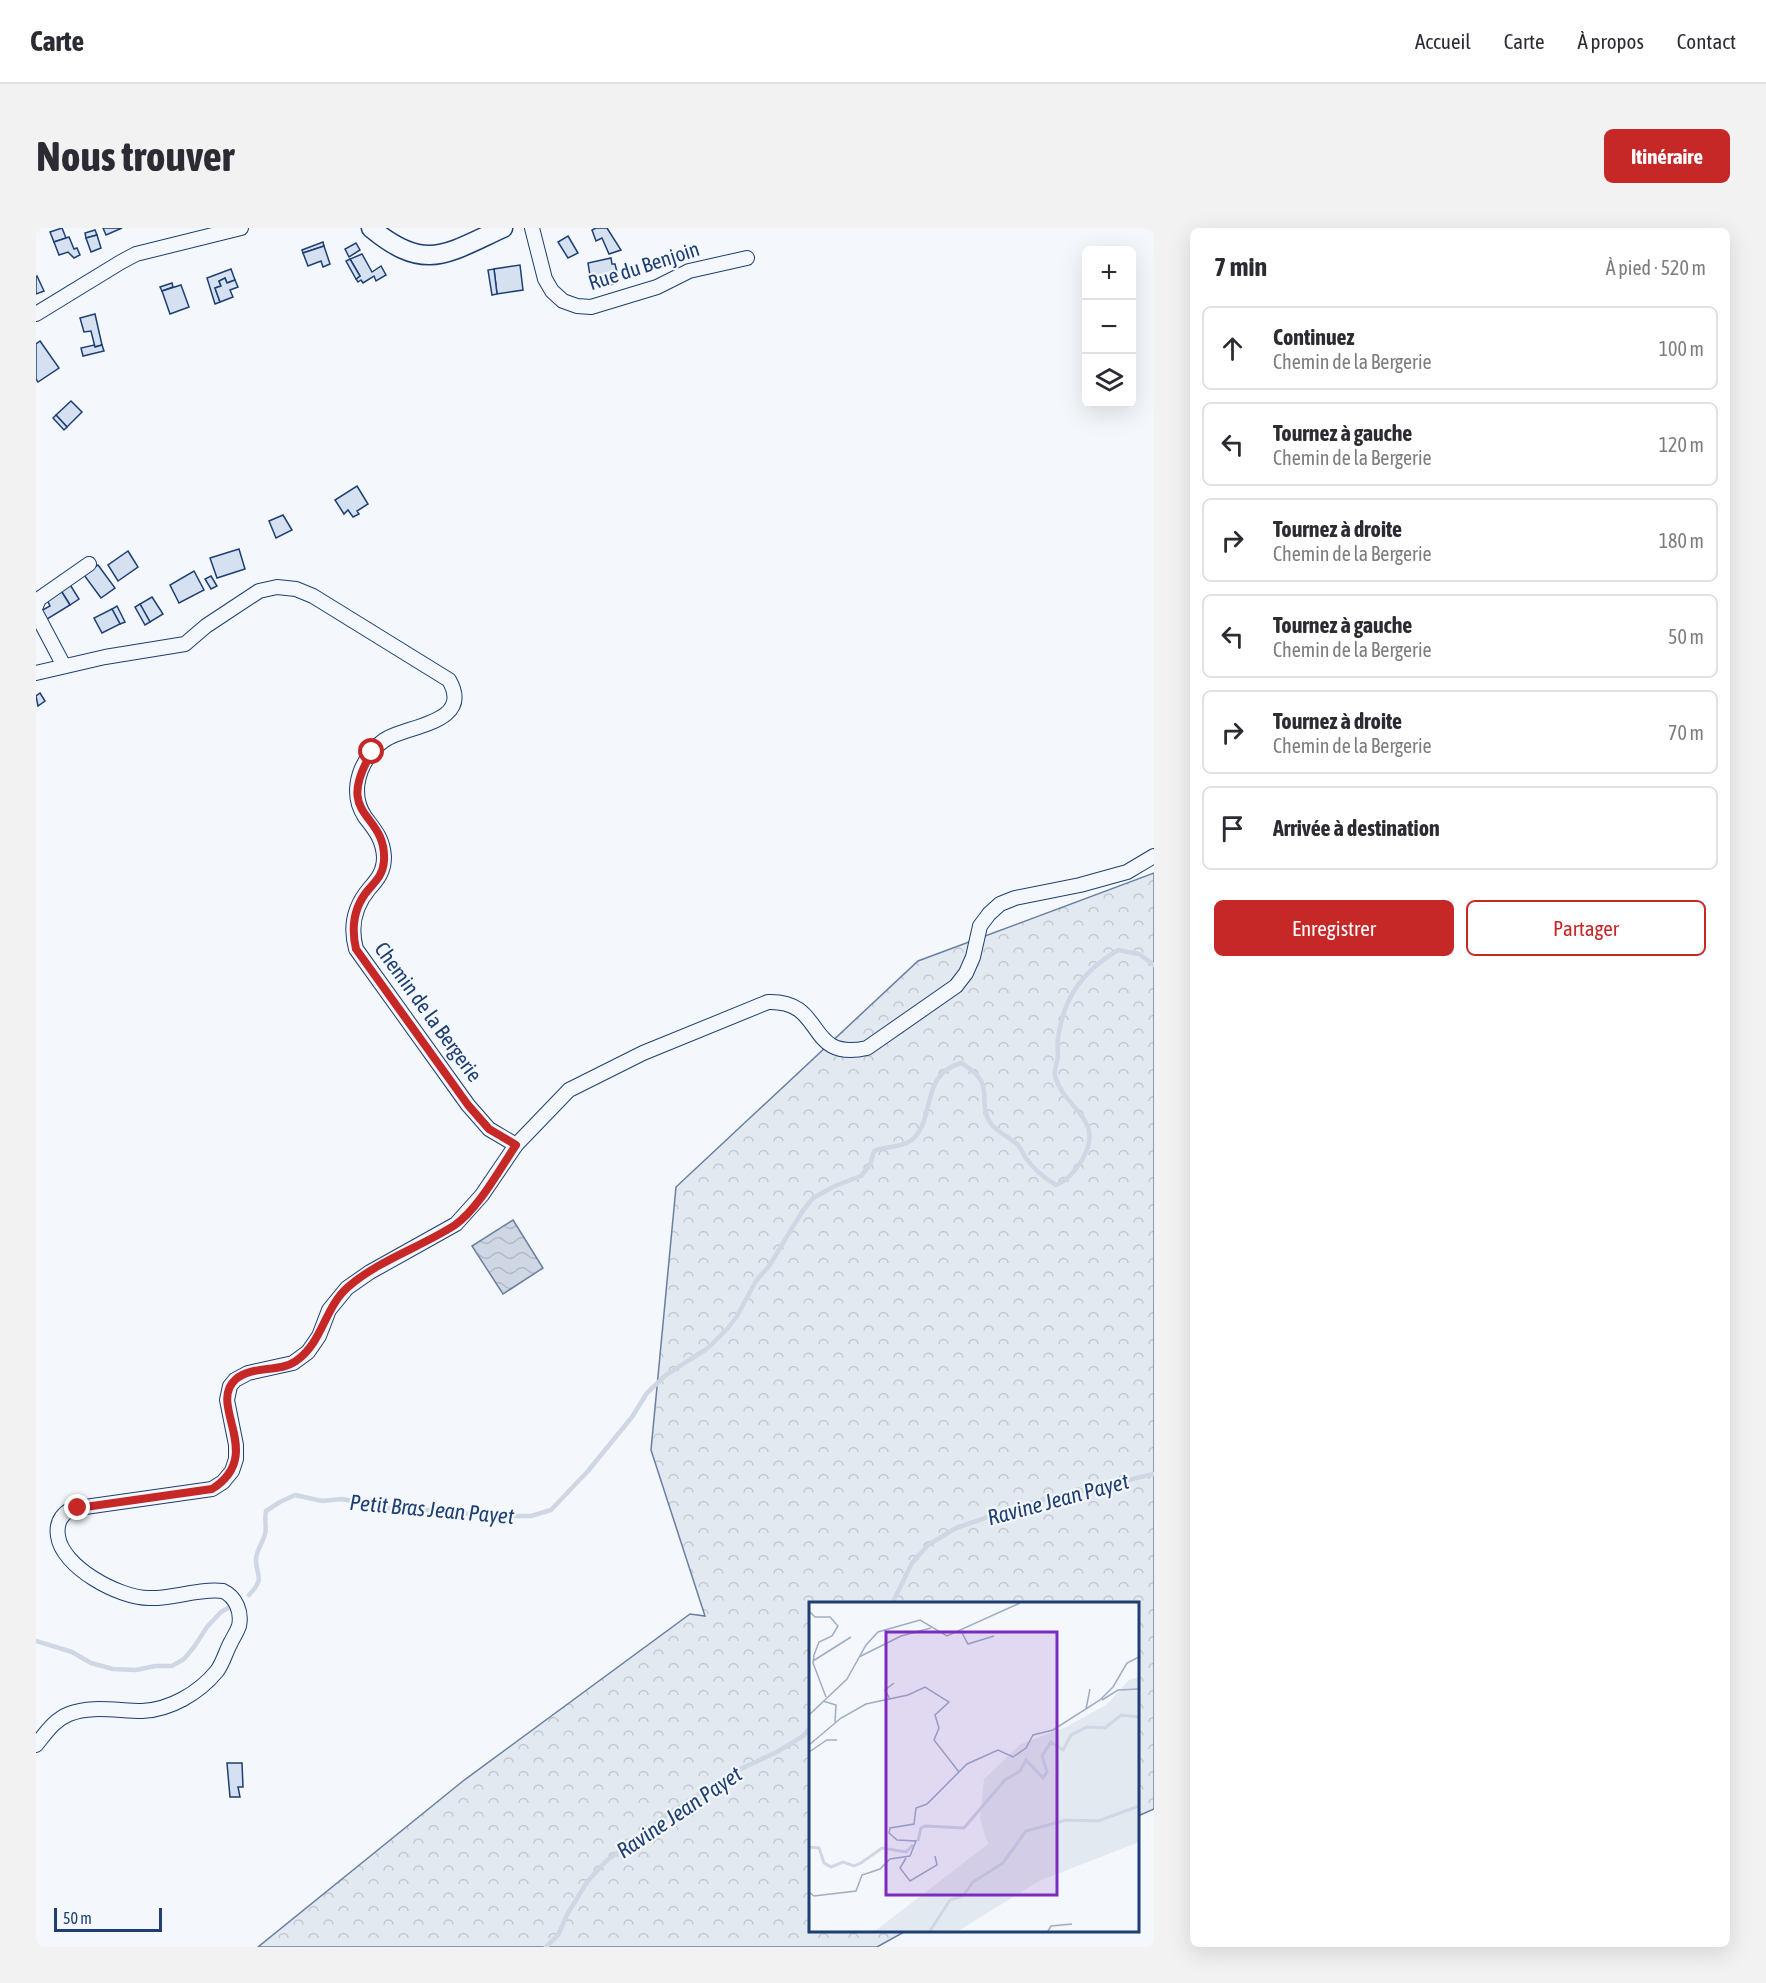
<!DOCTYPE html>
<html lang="fr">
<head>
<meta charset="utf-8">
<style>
  body { margin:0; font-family:"Asap Condensed",sans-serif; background:#f2f2f3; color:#2b2b33 }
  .controls { position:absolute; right:18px; top:18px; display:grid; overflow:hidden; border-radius:9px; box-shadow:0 6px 24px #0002 }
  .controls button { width:54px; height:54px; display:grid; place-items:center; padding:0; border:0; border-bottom:2px solid #e1e1e2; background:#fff; color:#2b2b33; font:30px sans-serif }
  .scale { position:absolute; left:18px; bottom:15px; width:108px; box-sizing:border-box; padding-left:6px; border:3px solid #1d3f73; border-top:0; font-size:16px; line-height:21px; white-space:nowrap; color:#1d3f73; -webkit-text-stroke:4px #f4f7fb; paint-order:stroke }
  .stop { position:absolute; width:18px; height:18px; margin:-14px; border:4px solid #c62828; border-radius:50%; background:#fff }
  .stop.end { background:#c62828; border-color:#fff; box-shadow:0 2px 6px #0008 }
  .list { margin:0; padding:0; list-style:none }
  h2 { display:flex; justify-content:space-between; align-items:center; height:78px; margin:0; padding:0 24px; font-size:26px }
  h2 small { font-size:20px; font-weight:400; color:#7c7c81 }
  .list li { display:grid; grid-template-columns:39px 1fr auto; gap:18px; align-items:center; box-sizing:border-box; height:84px; margin:0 12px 12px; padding:0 12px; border:2px solid #e1e1e2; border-radius:9px }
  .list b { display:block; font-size:22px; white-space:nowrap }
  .list p { margin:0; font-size:20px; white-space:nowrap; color:#7c7c81 }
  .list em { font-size:20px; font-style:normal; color:#7c7c81 }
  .actions { display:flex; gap:12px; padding:18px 24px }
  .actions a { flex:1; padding:14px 0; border:2px solid #c62828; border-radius:9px; text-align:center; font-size:21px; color:#c62828 }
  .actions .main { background:#c62828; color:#fff }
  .icon { flex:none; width:33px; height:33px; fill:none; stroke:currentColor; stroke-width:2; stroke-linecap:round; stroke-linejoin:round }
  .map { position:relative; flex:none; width:1118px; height:1719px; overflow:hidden; border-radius:9px }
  header { display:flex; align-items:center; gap:36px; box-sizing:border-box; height:84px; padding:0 30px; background:#fff; border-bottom:2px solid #e1e1e2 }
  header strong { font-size:28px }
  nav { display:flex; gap:33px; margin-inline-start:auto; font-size:21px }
  .intro { display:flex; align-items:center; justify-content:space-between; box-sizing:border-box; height:144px; padding:0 36px }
  h1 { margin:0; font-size:42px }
  .button { padding:15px 27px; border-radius:9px; background:#c62828; color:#fff; font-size:21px; font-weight:700 }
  main { display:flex; gap:36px; padding:0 36px }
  aside { flex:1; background:#fff; border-radius:9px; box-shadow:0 6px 24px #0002 }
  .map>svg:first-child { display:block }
</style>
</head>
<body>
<header>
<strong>Carte</strong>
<nav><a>Accueil</a><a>Carte</a><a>À propos</a><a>Contact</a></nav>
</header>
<div class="intro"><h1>Nous trouver</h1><a class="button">Itinéraire</a></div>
<main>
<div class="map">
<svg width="1118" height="1719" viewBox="0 0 1118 1719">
  <defs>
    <pattern id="forest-crowns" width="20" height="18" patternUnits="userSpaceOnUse" patternTransform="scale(1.5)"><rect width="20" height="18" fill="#e3e9f0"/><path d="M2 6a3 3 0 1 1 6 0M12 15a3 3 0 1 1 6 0" fill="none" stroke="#c2c9d1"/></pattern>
    <pattern id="water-waves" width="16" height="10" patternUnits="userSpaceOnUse" patternTransform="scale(1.5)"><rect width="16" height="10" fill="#cfd7e4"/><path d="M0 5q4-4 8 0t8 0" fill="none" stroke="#b1bac7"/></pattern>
  </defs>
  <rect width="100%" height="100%" fill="#f4f7fb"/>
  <polygon fill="url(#forest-crowns)" stroke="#687fa3" stroke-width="1.5" points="1118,645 1118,1581 1102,1588 1102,1376 774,1376 774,1702 870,1703 841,1719 222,1719 427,1553 654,1386 669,1388 615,1222 640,959 882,733"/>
  <polygon fill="url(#water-waves)" stroke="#687fa3" stroke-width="1.5" points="477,992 507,1040 467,1066 436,1018"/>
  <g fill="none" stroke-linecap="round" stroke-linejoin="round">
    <g stroke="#cfd7e4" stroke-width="4.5">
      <path d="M213,1367C229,1350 221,1350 220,1333C219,1324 227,1315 229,1306C231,1300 228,1292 230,1283L244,1274L259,1267L286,1273L306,1271L362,1282H393L457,1288H495L515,1282L552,1243L596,1189L611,1165L630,1147L672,1120L692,1100L701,1088L720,1053L733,1038L766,984L777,970L799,958L825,948L834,937L838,923C850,918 868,920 878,910C900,887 884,847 925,835C964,857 938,874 956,897C963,905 974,910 982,917C985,921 987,925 989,929C997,940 1008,950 1020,957C1032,952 1039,943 1046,932C1071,889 1026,881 1019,847C1018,841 1021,835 1022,829C1022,823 1021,816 1022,810C1028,768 1047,743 1082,722L1103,726L1118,737"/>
      <polyline points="856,1376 876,1335 892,1317 920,1300 993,1275 1118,1246"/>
      <polyline points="0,1413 36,1424 55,1435 77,1441 100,1442 119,1438 136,1438 148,1431 158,1419 171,1399 185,1384 197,1377"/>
      <polyline points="510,1719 522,1707 532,1685 551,1654 569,1634 632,1586 698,1544 741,1524 767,1508 774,1500"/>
    </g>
  </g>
  <g fill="#d5e0f0" stroke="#1d3f73" stroke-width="1.5">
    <polygon points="26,0 30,10 18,14 14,4"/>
    <polygon points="67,0 86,0 70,7"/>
    <polygon points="560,0 571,0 585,22 573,26 566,10 560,13 556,2"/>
    <polygon points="59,2 61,7 50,10 49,5"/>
    <polygon points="61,7 65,20 55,24 50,10"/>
    <polygon points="532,8 542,25 532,30 522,14"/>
    <polygon points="33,9 38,21 41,20 44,27 38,30 32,24 23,27 18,14"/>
    <polygon points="287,14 288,18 267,25 266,22"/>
    <polygon points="320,15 324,22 313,29 309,21"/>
    <polygon points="288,18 294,36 287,39 285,33 272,38 267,25"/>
    <polygon points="326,26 336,44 345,38 350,47 340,53 338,48 327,55 325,52 322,54 320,51 324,48 314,31"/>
    <polygon points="575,30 576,36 579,36 581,44 576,45 578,56 570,58 569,52 555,54 552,35"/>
    <polygon points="314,31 324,48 320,51 310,33"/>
    <polygon points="484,37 487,62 461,66 458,41"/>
    <polygon points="195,41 199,52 191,55 189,50 183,53 185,58 179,60 184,74 179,76 171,50"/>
    <polygon points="458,41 461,66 456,67 452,42"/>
    <polygon points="1,48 8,63 0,66 0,49"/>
    <polygon points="189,50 191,55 199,52 202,59 194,62 197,69 184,74 179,60 185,58 183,53"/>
    <polygon points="136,55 137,59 126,63 124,59"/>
    <polygon points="145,57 153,79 134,86 126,63"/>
    <polygon points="59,86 66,117 59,119 55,103 48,104 44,90"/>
    <polygon points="4,113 23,140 2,154 0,151 0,116"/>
    <polygon points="58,117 59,119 66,117 68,123 47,128 45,120"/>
    <polygon points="35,173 46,184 31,199 20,187"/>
    <polygon points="20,187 31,199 28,202 17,190"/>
    <polygon points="321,258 332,276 321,283 323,286 317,289 312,282 308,286 299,272"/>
    <polygon points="247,287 256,302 240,310 233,293"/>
    <polygon points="203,321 209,341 181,350 174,330"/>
    <polygon points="92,323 102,339 82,353 72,337"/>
    <polygon points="62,337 79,360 65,370 48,347"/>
    <polygon points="158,343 168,362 143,375 134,357"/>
    <polygon points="175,348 181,358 175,361 169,351"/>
    <polygon points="33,355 43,371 34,377 24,361"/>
    <polygon points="24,361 34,377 8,393 3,384 14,378 9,368"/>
    <polygon points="116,369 127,386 114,394 104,376"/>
    <polygon points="104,376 114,394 109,397 99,379"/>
    <polygon points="81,378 89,394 84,396 76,381"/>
    <polygon points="76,381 84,396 66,405 58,390"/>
    <polygon points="4,465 9,473 2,478 0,468"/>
    <polygon points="191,1535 206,1535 207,1559 202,1559 204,1569 194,1569"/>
  </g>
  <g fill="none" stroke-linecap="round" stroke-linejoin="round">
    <defs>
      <g id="street">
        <polyline points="496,0 509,51 516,63 527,73 541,78 555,79 621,59 653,43 711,30"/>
        <polyline points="0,86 85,34 100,26 205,0"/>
        <polyline points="0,378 3,371 53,336"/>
        <polyline points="0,385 28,438"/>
        <path d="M0,445L69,429L149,416L170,398L223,363L241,359L260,361L277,368L413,452C437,494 376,497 352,510C346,513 339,520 335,525C321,543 315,568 329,589C339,602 347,611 348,629C348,643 342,651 333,661C318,679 314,699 320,721L432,877L453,901L480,917"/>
        <path d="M0,1517C10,1505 18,1492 33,1486C55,1477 82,1483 106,1483C134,1482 163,1465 181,1443C187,1435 190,1423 195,1414C198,1408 201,1404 203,1398C206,1384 200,1369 187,1363C163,1360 137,1371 113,1370C83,1370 26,1339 22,1308C20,1295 25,1287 35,1281L176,1261L187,1254L196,1243L200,1231V1217L191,1172L194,1158L199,1152L212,1145L257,1135L272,1124L283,1108L293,1082L311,1060L334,1044L420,996L446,967L480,917L533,862L607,825L732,774C791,772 768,834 831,820L920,758L930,745L937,729L944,698L953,686L964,676L979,670L1044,657L1091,644L1118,628"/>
      </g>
      <path id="secondary" d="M335,0C389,45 410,26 467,0"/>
    </defs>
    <use href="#street" stroke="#1d3f73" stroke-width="16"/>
    <use href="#secondary" stroke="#1d3f73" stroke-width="21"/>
    <use href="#street" stroke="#f4f7fb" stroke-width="14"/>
    <use href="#secondary" stroke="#f4f7fb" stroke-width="18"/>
  </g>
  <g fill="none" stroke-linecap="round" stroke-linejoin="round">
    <path stroke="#c62828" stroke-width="8" d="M42,1280L176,1261C231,1226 170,1177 200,1151C216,1137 243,1145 260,1133C287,1114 288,1080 312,1059C343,1032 385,1019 419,997C442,981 464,941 480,917L453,901L432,877L320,721C315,699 318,678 333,661C341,652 347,646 348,633C351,583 296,591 336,524"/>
  </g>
  <g text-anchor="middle" stroke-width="4.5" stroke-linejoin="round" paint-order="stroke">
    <g font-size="21" fill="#1d3f73" stroke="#f4f7fb">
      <text transform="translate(608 38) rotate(-18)" y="7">Rue du Benjoin</text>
      <text transform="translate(392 784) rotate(54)" y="7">Chemin de la Bergerie</text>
    </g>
    <g font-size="22" font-style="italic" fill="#1d3f73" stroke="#f4f7fb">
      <text transform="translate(1022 1271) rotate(-15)" y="8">Ravine Jean Payet</text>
      <text transform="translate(396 1281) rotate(5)" y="8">Petit Bras Jean Payet</text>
      <text transform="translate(643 1584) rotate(-34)" y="8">Ravine Jean Payet</text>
    </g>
  </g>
  <g transform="translate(773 1374)">
    <rect width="330" height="330" fill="#f4f7fb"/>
    <path d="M330,75V240L230,279L149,329H66L179,242L171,217L175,177L212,142L257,125L297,103L320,78Z" fill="#e3e9f0"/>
    <path fill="none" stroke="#cfd7e4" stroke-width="3" d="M109,239L112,226L116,224L155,226L196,178L211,169L217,158L234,176L238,170L233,154L242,140L254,148L262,133L278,125L296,126L312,113L330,115M0,245L10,246L15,261L22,265L34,260L45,264L52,261L73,246L97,250L104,243M121,329L141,298L154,294L164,280L194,261L217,229L257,218L289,219L330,204"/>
    <path fill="none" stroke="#9eadc5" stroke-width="1.5" d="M0,9L6,15H21L29,24L23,34L10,40L5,53L4,61L17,95M152,29L159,42L185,34M50,55L92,34L122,26M4,59L42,35M81,97L76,88L85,81M293,98L309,88L330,87M14,99L27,103L26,120M277,107L281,87M0,113L38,77L57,43L69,30L111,18L138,34L211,1M0,143L32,116L57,102L99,93L116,85L140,100L126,113L130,126L125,138L150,170M0,150L18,138H28M97,256L91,266L101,279L128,263L126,254M0,290L5,294L47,289L53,273L71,267L81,257L101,254L107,239L88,238L80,231L81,226L105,222L107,206L118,202L158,162L189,148L204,155L217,146L224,133L244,128L291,98L304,85L318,61L330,55M239,329L242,324L263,322"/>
    <path fill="#7b2cbf" fill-opacity="0.15" stroke="#7b2cbf" stroke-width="3" d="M77,30H248V293H77Z"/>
    <rect width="330" height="330" fill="none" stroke="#1d3f73" stroke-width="3"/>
  </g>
</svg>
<div class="controls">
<button>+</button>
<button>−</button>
<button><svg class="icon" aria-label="layers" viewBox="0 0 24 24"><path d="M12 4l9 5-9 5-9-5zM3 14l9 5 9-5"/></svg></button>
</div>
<div class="scale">50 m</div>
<div class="stop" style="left:336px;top:524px"></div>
<div class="stop end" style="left:42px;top:1280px"></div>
</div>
<aside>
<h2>7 min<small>À pied · 520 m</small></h2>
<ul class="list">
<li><svg class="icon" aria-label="ahead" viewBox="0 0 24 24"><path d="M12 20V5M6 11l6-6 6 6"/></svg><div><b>Continuez</b><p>Chemin de la Bergerie</p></div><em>100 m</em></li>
<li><svg class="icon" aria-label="left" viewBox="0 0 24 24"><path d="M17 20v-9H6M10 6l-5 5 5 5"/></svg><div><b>Tournez à gauche</b><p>Chemin de la Bergerie</p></div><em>120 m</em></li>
<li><svg class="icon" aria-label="right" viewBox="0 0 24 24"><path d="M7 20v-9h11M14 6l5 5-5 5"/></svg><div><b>Tournez à droite</b><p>Chemin de la Bergerie</p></div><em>180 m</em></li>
<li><svg class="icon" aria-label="left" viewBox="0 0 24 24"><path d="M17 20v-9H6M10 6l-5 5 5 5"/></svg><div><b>Tournez à gauche</b><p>Chemin de la Bergerie</p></div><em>50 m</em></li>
<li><svg class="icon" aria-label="right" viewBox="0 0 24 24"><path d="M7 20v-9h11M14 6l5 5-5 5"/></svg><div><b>Tournez à droite</b><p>Chemin de la Bergerie</p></div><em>70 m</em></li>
<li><svg class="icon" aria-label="arrive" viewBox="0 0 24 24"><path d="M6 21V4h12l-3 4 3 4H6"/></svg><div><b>Arrivée à destination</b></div></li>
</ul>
<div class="actions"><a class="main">Enregistrer</a><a>Partager</a></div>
</aside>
</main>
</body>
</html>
